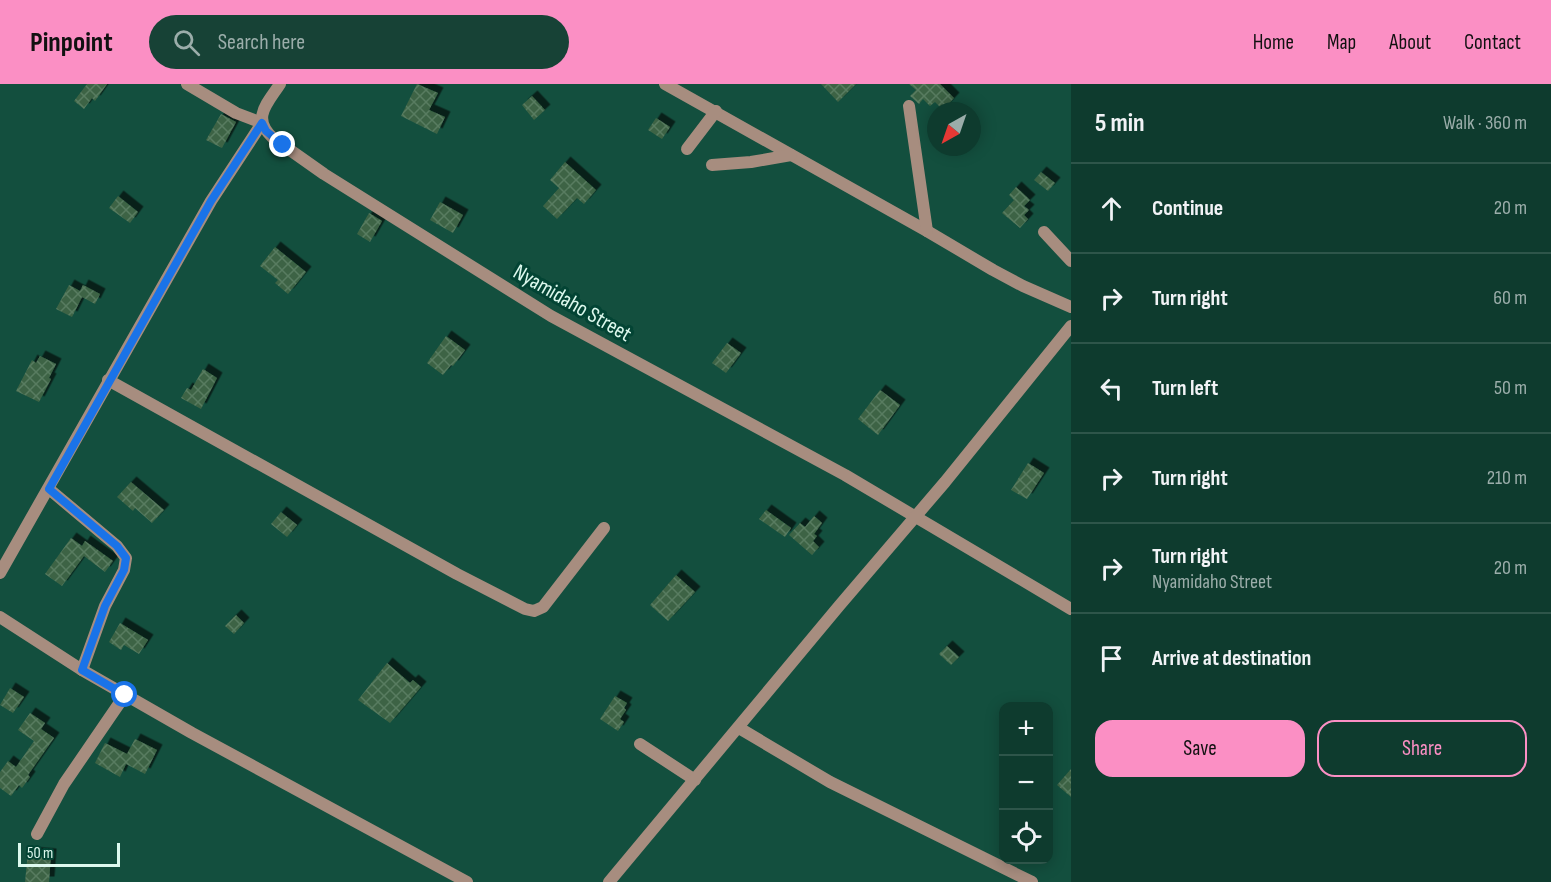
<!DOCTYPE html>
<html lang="en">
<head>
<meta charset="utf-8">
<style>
  body { margin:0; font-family:"Sofia Sans Condensed",sans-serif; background:#174236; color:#f1f3f6 }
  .controls { position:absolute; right:18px; bottom:18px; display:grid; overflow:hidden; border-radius:12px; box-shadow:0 3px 15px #0003 }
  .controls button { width:54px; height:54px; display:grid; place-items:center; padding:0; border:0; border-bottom:2px solid #2e554a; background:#0e3b2e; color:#f1f3f6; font:30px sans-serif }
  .compass { position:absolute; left:927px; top:18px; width:54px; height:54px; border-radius:50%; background:#0e3b2e; box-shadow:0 3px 15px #0003; rotate:220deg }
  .scale { position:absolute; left:18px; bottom:15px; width:102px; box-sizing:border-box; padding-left:6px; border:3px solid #ddf9ee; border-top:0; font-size:16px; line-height:21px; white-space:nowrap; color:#ddf9ee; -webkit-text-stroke:4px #034434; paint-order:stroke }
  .stop { position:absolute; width:18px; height:18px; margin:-14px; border:4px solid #1a73e8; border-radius:50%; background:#fff }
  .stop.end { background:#1a73e8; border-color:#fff; box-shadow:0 2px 6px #0008 }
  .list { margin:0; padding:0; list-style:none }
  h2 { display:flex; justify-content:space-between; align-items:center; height:78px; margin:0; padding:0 24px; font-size:26px }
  h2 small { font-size:20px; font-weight:400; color:#9badaa }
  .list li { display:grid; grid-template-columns:39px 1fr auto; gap:18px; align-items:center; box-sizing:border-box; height:90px; padding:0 24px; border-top:2px solid #2e554a }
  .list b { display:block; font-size:22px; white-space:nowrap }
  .list p { margin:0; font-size:20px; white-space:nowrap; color:#9badaa }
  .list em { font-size:20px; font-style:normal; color:#9badaa }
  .actions { display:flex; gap:12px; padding:18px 24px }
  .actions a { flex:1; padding:14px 0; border:2px solid #fb8fc4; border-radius:18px; text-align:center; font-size:21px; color:#fb8fc4 }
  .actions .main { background:#fb8fc4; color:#111 }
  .icon { flex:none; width:33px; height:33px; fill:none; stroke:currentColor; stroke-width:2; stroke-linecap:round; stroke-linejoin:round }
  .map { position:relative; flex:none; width:1071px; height:798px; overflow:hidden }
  header { display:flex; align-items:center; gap:36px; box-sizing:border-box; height:84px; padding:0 30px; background:#fb8fc4; color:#111 }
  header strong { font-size:28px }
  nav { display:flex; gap:33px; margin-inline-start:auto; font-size:21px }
  .search { width:420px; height:54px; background:#174236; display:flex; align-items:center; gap:15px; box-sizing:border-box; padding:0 21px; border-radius:33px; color:#9badaa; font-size:22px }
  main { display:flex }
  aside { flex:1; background:#0e3b2e }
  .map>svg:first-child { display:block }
</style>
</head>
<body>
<header>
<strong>Pinpoint</strong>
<div class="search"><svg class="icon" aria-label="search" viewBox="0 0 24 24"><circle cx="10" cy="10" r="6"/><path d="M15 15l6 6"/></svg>Search here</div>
<nav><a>Home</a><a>Map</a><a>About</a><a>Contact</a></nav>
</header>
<main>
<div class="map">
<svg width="1071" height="798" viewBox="0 0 1071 798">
  <defs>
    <pattern id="building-cross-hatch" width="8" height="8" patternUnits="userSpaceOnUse" patternTransform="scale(1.5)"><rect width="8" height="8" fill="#3d6445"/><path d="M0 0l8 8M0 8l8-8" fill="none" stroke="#597b60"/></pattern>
    <filter id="shadow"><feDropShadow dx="5.5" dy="-5.5" stdDeviation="0" flood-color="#0009"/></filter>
  </defs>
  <rect width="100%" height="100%" fill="#134f3e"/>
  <g fill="url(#building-cross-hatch)" filter="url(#shadow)">
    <polygon points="87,0 107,0 95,17 92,14 84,25 74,17"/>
    <polygon points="417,0 438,9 429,26 445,33 437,50 401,32"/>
    <polygon points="821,0 856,0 838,18"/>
    <polygon points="909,0 940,0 954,14 943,26 935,18 930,22 923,15 919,20 910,12 916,6"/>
    <polygon points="532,12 545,26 534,36 522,21"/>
    <polygon points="221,30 236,38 222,64 206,56"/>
    <polygon points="656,34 670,43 662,55 648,46"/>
    <polygon points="565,78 596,106 584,120 577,114 557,135 543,122 559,104 550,96"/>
    <polygon points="1041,88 1055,99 1048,107 1034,96"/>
    <polygon points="1016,103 1030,116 1024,122 1029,126 1024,131 1028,135 1020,144 1002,129 1014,116 1009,111"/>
    <polygon points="118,112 138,128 130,139 109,124"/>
    <polygon points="440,118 463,131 453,149 430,136"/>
    <polygon points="369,129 382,137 370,158 357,150"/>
    <polygon points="275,163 306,188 288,210 275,199 278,196 260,182"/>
    <polygon points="69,201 80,207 83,201 100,210 95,220 82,213 72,233 56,225"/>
    <polygon points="446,252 465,266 453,282 451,281 443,291 427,279"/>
    <polygon points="727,259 741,269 726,289 712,279"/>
    <polygon points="40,272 56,280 49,294 51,295 39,318 16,307 32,276 36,279"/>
    <polygon points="203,285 217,294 201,325 181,314 187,304 191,306"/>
    <polygon points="880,306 900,321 878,351 858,335"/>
    <polygon points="1028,379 1044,389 1027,415 1011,406"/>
    <polygon points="131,398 164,426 152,439 135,424 133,427 117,413"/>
    <polygon points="766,426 791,444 785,453 759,435"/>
    <polygon points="281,428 297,441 287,453 271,440"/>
    <polygon points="814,432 822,439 814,450 817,452 813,457 819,463 812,471 789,451 800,439 805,443"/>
    <polygon points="71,454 82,462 85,457 113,477 105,488 84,472 62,502 45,490"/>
    <polygon points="676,491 695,508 668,537 650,521"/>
    <polygon points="236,531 244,539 234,550 225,542"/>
    <polygon points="120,539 148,556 139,570 124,561 121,566 109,558"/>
    <polygon points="947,562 959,573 951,581 939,570"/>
    <polygon points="387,579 410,599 413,596 421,603 390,639 358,616"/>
    <polygon points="10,604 24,613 13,629 0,621"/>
    <polygon points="615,612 627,619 624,624 626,626 620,635 624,638 618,647 600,635"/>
    <polygon points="30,629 45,639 41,645 54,654 28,691 30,693 22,704 19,701 11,712 0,704 0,688 8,677 16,683 34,657 18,646"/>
    <polygon points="135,655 157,666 145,690 126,680 120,693 95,679 105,659 127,670"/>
    <polygon points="1071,685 1071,713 1057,701"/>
    <polygon points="28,768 51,770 49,798 25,798"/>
  </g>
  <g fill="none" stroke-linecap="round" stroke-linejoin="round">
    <g stroke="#a78d7f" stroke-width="12">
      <path d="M280,0C267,20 251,34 273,54L324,90L551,232L845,391L1071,525"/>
      <polyline points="665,0 927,147 993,186 1023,202 1071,223"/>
      <polyline points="909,22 927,147"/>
      <polyline points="687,65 716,27"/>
      <polyline points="712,81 751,78 791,71"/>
      <polyline points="1044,148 1071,177"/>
      <polyline points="108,296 457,490 525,525 534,527 543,523 604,444"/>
      <polyline points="49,405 117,462 126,474 124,486 105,522 82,586"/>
      <polyline points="0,489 211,117 262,39 236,29 187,0"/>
      <polyline points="0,533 82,586 192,649 467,798"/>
      <polyline points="739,644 830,698 1032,798"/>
      <polyline points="640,660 695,696"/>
      <polyline points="37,750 64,700 125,611"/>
      <polyline points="609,798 839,522 945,398 1071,242"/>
    </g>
  </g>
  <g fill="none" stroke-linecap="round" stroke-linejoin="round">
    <polyline stroke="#1a73e8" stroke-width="8" points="125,611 82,586 105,522 124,486 126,474 117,462 49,405 211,117 262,39 266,47 283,61"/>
  </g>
  <g text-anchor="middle" stroke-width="6" stroke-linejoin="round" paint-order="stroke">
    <g font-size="22" fill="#ddf9ee" stroke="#034434">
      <text transform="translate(573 218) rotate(30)" y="8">Nyamidaho Street</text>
    </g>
  </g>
</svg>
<div class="controls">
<button>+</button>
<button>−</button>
<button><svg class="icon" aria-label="locate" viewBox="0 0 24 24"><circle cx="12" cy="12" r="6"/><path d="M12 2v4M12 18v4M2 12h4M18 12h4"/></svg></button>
</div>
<svg class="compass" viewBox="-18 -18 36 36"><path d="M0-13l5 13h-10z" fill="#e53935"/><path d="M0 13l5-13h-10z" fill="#9badaa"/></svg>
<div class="scale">50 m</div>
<div class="stop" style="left:125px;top:611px"></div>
<div class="stop end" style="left:283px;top:61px"></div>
</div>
<aside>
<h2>5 min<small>Walk · 360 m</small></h2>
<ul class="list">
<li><svg class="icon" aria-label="ahead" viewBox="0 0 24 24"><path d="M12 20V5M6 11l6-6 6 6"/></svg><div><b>Continue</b></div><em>20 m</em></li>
<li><svg class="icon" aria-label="right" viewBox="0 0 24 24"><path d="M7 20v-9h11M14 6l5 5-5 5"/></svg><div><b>Turn right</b></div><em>60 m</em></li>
<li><svg class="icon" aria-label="left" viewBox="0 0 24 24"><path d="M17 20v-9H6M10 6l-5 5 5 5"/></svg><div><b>Turn left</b></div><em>50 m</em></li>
<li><svg class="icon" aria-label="right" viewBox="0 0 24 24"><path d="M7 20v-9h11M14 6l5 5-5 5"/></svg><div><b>Turn right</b></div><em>210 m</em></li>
<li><svg class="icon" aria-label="right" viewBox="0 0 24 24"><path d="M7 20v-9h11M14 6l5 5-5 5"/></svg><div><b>Turn right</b><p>Nyamidaho Street</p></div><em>20 m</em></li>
<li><svg class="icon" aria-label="arrive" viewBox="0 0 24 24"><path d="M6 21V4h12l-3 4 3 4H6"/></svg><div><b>Arrive at destination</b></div></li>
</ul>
<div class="actions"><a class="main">Save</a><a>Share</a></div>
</aside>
</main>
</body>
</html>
